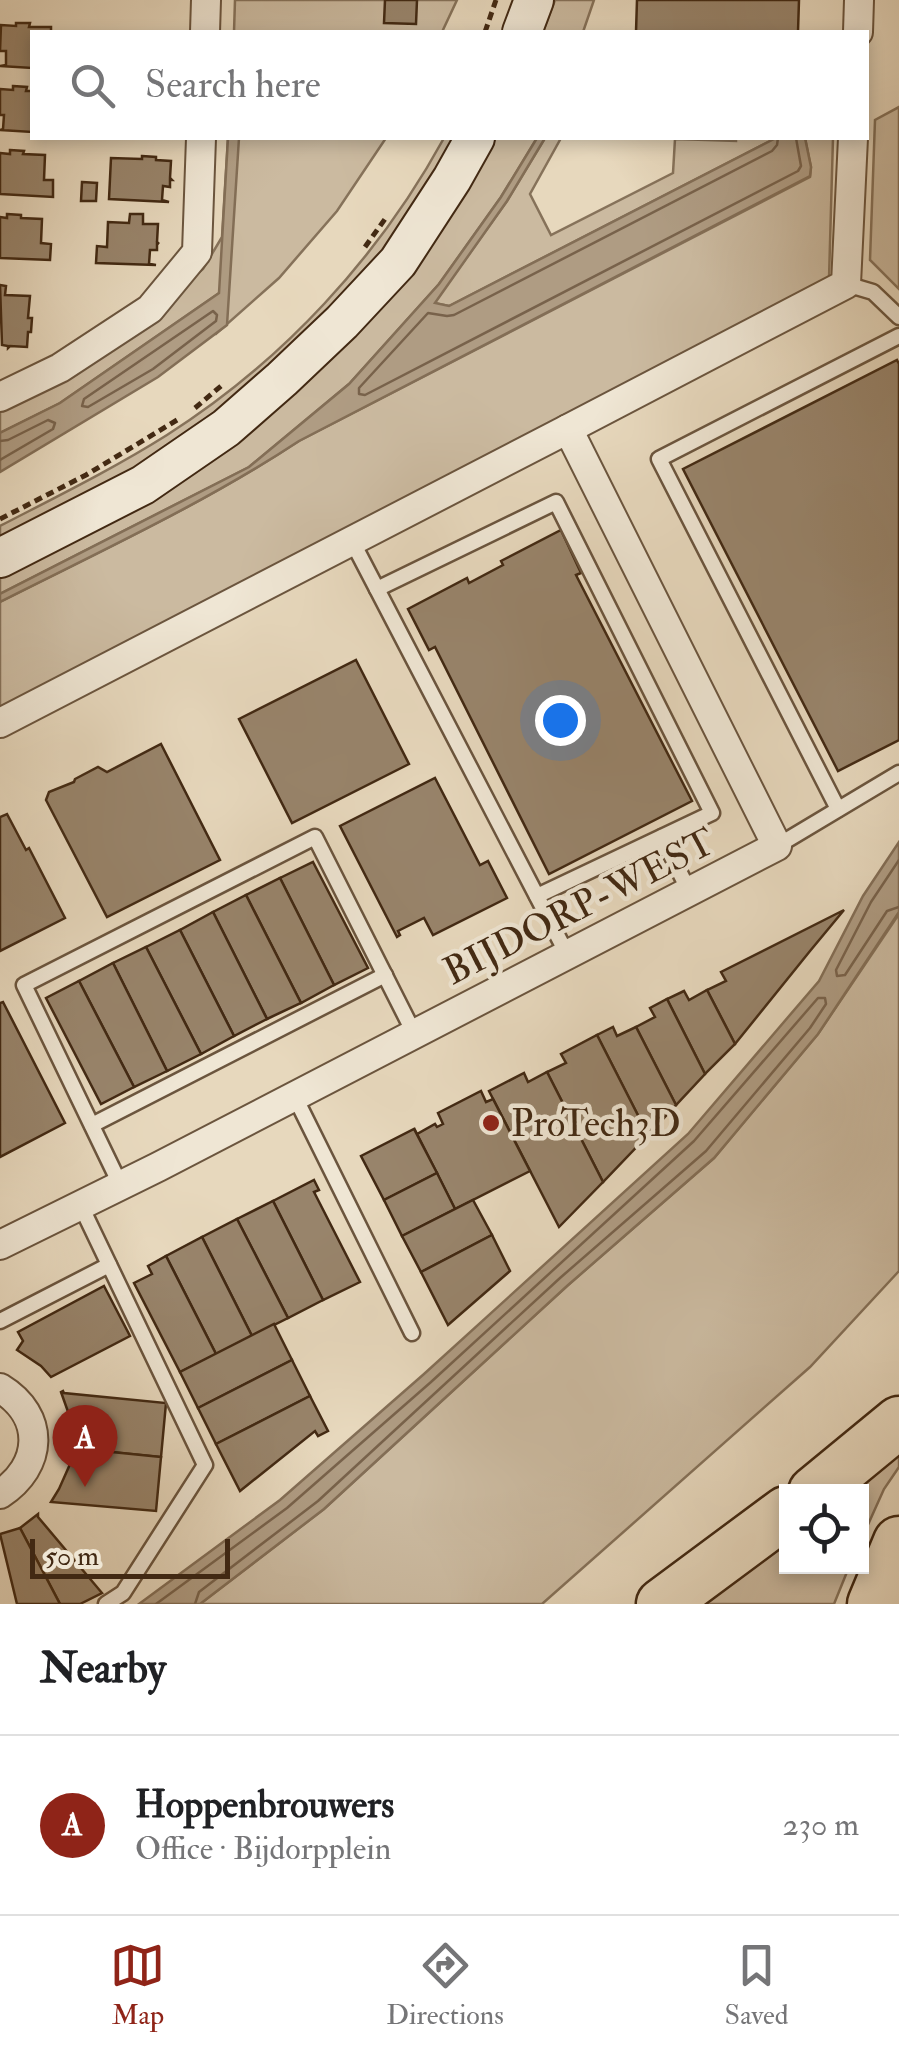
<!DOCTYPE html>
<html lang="en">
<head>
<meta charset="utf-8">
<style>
  body { margin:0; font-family:"IM FELL Double Pica",serif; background:#f2f2f2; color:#202124 }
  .controls { position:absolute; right:30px; bottom:30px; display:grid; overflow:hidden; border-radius:0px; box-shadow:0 5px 15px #0003 }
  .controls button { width:90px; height:90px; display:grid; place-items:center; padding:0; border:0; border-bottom:2px solid #e0e0e0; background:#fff; color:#202124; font:50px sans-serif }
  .scale { position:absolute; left:30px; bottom:25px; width:200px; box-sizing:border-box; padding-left:10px; border:5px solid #422913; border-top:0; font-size:28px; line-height:35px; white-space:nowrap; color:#422913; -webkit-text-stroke:8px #efe6d4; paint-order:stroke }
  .you { position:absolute; left:560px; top:720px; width:35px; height:35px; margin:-25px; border:8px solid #fff; border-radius:50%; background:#1a73e8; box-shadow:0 0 0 15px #1a73e833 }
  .badge { display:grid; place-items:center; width:65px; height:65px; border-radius:50%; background:#8f2418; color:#fff; font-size:32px; font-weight:700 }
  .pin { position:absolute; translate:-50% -82px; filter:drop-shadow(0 2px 5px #0008) }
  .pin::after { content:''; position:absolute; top:52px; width:35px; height:30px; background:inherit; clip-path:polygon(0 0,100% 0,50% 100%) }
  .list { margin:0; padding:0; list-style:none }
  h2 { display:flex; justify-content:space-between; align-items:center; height:130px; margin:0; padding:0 40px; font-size:42px }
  h2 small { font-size:32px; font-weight:400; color:#757577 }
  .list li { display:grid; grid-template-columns:65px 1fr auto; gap:30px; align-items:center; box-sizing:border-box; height:180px; padding:0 40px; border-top:2px solid #e0e0e0 }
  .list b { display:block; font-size:38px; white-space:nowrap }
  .list p { margin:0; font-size:32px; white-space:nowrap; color:#757577 }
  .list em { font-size:32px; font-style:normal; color:#757577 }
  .icon { flex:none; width:55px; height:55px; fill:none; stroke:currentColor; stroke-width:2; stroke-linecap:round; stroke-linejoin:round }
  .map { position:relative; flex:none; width:899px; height:1604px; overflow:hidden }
  .search { position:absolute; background:#fff; box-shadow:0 5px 15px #0003; left:30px; right:30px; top:30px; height:110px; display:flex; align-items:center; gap:25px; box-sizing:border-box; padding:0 35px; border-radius:0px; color:#757577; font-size:38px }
  .sheet { height:310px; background:#fff }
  nav { display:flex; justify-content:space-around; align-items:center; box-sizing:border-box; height:140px; border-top:2px solid #e0e0e0; background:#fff; font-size:28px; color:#757577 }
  nav a { display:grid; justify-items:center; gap:5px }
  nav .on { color:#8f2418 }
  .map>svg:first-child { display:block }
</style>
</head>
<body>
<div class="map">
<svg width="899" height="1604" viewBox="0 0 899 1604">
  <rect width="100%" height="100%" fill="#e7d8bd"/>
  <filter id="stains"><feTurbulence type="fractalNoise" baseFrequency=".002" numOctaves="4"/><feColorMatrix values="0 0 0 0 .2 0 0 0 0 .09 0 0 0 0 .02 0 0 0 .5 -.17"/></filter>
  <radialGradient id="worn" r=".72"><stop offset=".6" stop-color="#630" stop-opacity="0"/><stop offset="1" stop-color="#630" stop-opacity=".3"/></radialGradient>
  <g fill="#cbbaa0" stroke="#86725a" stroke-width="2.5">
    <polygon points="235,0 457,0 442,32 234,32"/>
    <polygon points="555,0 594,0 583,32 543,32"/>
    <polygon points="899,107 899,289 870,260 875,120"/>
    <polygon points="228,138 386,138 337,211 279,278 217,333 218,294 60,403 0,433 0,408 127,332 203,269 222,237"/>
    <path d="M444,138H462L366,276L281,364L157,459L0,541V526C56,497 113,469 167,435C282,362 379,257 444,138Z"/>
    <polygon points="495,138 537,138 501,197 439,284 349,384 249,467 0,594 0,574 156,493 491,146"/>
    <polygon points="545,138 561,138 530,194 551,235 673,173 675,139 736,141 736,138 776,138 449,306 434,303 507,201"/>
    <path d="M805,138H833L829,279L0,708V602C101,551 205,503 299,441L810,177L811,167Z"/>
    <polygon points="899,914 899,1271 810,1367 542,1604 200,1604 324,1509 567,1286 714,1158 818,1034"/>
    <polygon points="899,1443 899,1467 884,1489 862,1538 862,1492 838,1492"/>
    <polygon points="786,1530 786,1566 849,1567 834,1604 690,1604"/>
  </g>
  <g fill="#af9c83" stroke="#836e56" stroke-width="2.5">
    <polygon points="228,138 239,138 227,325 158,377 0,472 0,433 60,403 219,293"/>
    <path d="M537,138H545L507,201L435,303L449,306L776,138H805L811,167L810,176L299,441C205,503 101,551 0,602V594L249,467L349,384L439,284L501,197Z"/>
    <polygon points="899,842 899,912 818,1034 714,1158 567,1286 324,1509 200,1604 139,1604 280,1500 424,1374 688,1134 819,981 863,896"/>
  </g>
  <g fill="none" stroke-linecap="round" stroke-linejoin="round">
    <g stroke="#78624b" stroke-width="2.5">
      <polyline points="778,138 777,145 772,151 454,315 447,316 428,313 359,388 359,394 365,395 798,171 801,166 796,138"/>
      <polygon points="213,311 217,315 216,321 153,369 88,407 82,406 84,399"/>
      <polyline points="0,441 8,440 48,420 55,423 53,429 0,460"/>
      <polyline points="899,860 871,902 836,970 837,976 845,975 887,911 899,907"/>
      <polyline points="156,1604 287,1508 431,1382 694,1141 818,998 825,998 826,1004 810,1028 706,1151 560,1278 318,1501 199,1592 195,1604"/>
    </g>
  </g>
  <g fill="#98846b" stroke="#422913" stroke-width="2.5">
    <polygon points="385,0 417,0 416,24 384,23"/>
    <polygon points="637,0 799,0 798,32 636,32"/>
    <polygon points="16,23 30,23 29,27 51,27 51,32 32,32 32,68 0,66 6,65 6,51 0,51 1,25 16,26"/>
    <polygon points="13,86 27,87 26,91 32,91 32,132 0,130 3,129 4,115 0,115 0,89 13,90"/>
    <polygon points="10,150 24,151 23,154 45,155 44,180 53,180 53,197 0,194 0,153 10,154"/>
    <polygon points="142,156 156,157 156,160 171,161 170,178 172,180 170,180 170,187 163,186 162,200 169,202 109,199 111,158 142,159"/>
    <polygon points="82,182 97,183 96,201 81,201"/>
    <polygon points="7,214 21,215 21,218 42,219 41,243 51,244 50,260 0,258 0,217 7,218"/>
    <polygon points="130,214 143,214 143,224 158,224 157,242 159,244 157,243 157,250 150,250 149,264 156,265 96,263 97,246 107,247 108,222 129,223"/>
    <polygon points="0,285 6,286 5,295 30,296 28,318 32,318 31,332 28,332 27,347 10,346 8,348 8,346 2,345"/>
    <polygon points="897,360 899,364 899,740 838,771 683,469"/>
    <polygon points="561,530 581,573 576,575 578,579 692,801 549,874 435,647 429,650 408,609 467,578 469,583 503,565 501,561"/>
    <polygon points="356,660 409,764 292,823 239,719"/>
    <polygon points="161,744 220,860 107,917 46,800 49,792 74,782 75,779 98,767 107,772"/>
    <polygon points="435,778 480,865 488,861 507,898 433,935 424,918 398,931 400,935 397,937 340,826"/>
    <polygon points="7,814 26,850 29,848 65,918 0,951 0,817"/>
    <polygon points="313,862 368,968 334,985 280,878"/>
    <polygon points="280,878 334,985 301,1003 246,895"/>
    <polygon points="246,895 301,1003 267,1019 213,912"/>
    <polygon points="844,910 810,951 735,1044 707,990 726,981 721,972"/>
    <polygon points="213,912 267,1019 234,1036 180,930"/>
    <polygon points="180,930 234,1036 201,1054 146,947"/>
    <polygon points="146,947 201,1054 167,1071 113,963"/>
    <polygon points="113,963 167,1071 134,1087 79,981"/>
    <polygon points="79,981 134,1087 101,1104 46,998"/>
    <polygon points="707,990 735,1044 705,1074 667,999 684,991 689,1000"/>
    <polygon points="667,999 705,1074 676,1105 636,1027 655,1017 650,1008"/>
    <polygon points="3,1002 65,1123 0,1157 0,1003"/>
    <polygon points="613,1027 617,1036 636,1027 676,1105 648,1135 597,1035"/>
    <polygon points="597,1035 648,1135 603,1182 547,1072 566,1063 561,1054"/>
    <polygon points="547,1072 603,1182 559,1227 489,1091 524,1073 528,1082"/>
    <polygon points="481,1091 486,1102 493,1099 530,1171 455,1209 414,1128 417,1134 435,1124 437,1127 443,1124 438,1113"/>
    <polygon points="414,1129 437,1173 384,1200 361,1156"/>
    <polygon points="437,1173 455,1209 402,1236 384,1200"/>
    <polygon points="314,1180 319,1190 314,1192 360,1282 323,1300 273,1201"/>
    <polygon points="473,1200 492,1235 421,1272 402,1236"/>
    <polygon points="273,1201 323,1300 288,1318 237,1219"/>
    <polygon points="237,1219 288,1318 252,1336 202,1237"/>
    <polygon points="492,1235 510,1271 448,1325 421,1272"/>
    <polygon points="202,1237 252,1336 216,1354 166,1256"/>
    <polygon points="166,1256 216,1354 180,1372 134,1283 152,1274 148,1266"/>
    <polygon points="104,1286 130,1336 51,1377 41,1366 17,1350 23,1341 18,1332"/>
    <polygon points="274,1324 292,1360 198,1408 180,1372"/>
    <polygon points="292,1360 310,1396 216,1444 198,1408"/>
    <polygon points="63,1391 64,1393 166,1403 161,1457 82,1449 83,1434 73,1435 71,1420 61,1392"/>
    <polygon points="310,1396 328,1431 318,1436 315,1431 240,1491 216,1444"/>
    <polygon points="82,1449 161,1457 156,1511 51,1502 59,1489 71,1462 80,1464"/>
    <polygon points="38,1514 38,1517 102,1593 80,1604 60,1604 20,1528"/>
    <polygon points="20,1528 60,1604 17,1604 0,1534"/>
  </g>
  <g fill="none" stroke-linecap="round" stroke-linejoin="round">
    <defs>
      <g id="service">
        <polyline points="846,284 873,292 899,317"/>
        <polyline points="352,541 567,954"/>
        <polyline points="377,589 556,502 712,813 537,896"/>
        <polyline points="838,809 659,459 899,336"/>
        <polyline points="662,837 689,891"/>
        <polyline points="777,846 899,773"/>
        <polyline points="294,1095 412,1333"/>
        <polyline points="92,1125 385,975"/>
        <polyline points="120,1184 24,985 315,837 414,1033"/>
        <polyline points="80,1204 205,1465 123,1593 106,1604"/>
        <polyline points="0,1321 109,1265"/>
      </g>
      <g id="minor">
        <polyline points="205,32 206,0"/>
        <polyline points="858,32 859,0"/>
        <polyline points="0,397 60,368 150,309 197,252 201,138"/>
        <polyline points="568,429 846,284 853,138"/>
        <polyline points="0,723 568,429 777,846 158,1167 0,1245"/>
        <path d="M0,1388C46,1416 43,1466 0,1494"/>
      </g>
      <g id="secondary">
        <polyline points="522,32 534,0"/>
        <polyline points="0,558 143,485 226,428 282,379 342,322 398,262 452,179 475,138"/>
      </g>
      <g id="motorway">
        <polyline points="814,1492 899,1422"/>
        <polyline points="662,1604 786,1512"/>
        <polyline points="873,1604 899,1542"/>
      </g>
    </defs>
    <use href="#service" stroke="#6b553e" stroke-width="19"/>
    <use href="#minor" stroke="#6b553e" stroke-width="32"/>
    <use href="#secondary" stroke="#422913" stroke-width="42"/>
    <use href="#motorway" stroke="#422913" stroke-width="55"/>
    <g stroke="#422913" stroke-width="5" stroke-dasharray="8 5" stroke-linecap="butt">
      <polyline points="485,32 496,0"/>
      <polyline points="365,247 385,219"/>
      <polyline points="195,408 221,386"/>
      <polyline points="0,519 86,475 177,420"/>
    </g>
    <use href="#service" stroke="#efe6d4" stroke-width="14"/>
    <use href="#minor" stroke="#efe6d4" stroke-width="28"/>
    <use href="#secondary" stroke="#efe6d4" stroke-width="38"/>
    <use href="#motorway" stroke="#e7d8bd" stroke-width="50"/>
  </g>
  <circle fill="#8f2418" stroke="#efe6d4" stroke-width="4" cx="491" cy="1123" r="10"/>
  <g text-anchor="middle" stroke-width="9" stroke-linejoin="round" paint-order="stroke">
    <g font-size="38" fill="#422913" stroke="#efe6d4">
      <text transform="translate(579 906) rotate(-27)" y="13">BIJDORP-WEST</text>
    </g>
    <g font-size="38" fill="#422913" stroke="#efe6d4" text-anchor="start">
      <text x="511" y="1136">ProTech3D</text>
    </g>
  </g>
  <rect width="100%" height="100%" filter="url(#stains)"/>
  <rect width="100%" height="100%" fill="url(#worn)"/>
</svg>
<div class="controls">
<button><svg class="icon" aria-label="locate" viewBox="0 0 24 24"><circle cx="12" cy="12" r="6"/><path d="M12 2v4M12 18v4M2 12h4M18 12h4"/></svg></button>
</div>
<div class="scale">50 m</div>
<div class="you"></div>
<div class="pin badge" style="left:85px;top:1487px">A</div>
<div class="search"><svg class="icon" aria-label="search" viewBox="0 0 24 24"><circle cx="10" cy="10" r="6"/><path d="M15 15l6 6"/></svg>Search here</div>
</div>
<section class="sheet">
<h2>Nearby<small></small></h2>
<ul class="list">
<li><span class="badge">A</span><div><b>Hoppenbrouwers</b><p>Office · Bijdorpplein</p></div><em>230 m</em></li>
</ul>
</section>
<nav>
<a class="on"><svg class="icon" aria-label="map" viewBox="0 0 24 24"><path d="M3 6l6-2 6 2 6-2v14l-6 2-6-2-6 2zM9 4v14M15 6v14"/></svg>Map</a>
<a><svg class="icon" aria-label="directions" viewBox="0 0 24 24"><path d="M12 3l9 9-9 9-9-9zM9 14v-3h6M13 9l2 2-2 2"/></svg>Directions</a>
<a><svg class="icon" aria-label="saved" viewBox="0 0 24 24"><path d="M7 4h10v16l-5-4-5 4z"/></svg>Saved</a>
</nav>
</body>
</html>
